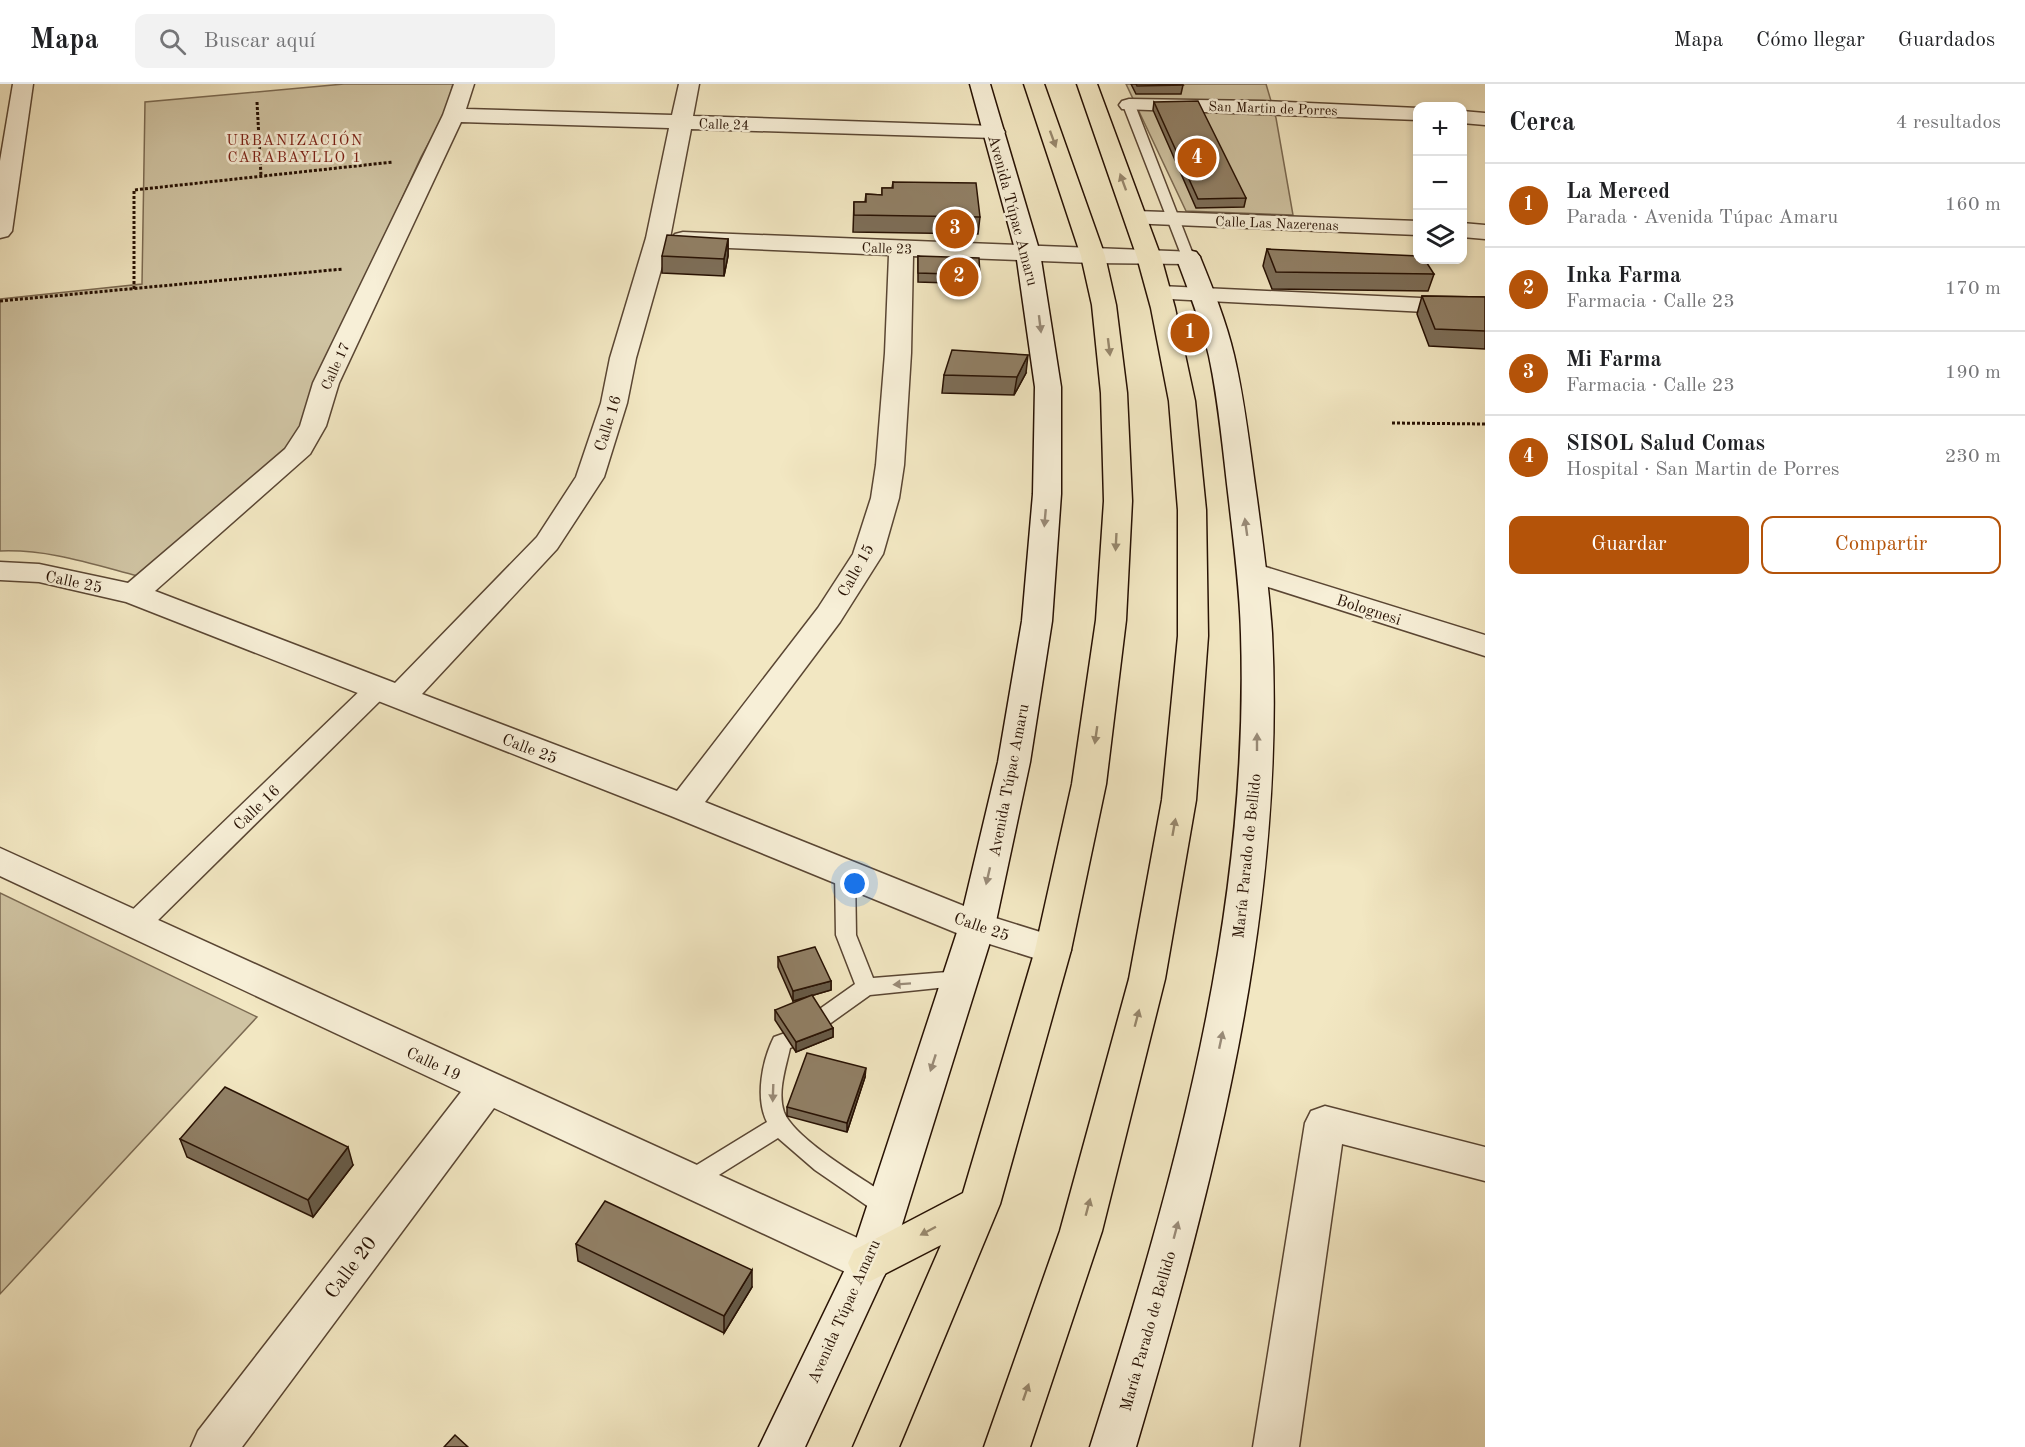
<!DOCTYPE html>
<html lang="es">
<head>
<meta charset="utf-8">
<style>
  body { margin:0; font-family:"Old Standard TT",serif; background:#f2f2f2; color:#202124 }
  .controls { position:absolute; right:18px; top:18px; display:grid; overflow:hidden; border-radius:12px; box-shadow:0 3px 9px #0003 }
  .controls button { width:54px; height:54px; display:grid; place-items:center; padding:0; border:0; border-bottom:2px solid #e0e0e0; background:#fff; color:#202124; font:30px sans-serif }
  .you { position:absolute; left:855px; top:800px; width:21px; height:21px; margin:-15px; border:4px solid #fff; border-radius:50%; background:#1a73e8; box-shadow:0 0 0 9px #1a73e833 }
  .badge { display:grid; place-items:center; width:39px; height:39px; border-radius:50%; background:#b45309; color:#fff; font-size:20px; font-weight:700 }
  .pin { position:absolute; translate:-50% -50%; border:3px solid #fff; box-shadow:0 2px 6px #0006 }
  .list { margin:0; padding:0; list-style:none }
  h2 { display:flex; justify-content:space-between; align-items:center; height:78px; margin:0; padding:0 24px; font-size:26px }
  h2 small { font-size:20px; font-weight:400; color:#757577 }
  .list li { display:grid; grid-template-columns:39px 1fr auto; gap:18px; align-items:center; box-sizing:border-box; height:84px; padding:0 24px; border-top:2px solid #e0e0e0 }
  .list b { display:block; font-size:22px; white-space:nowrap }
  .list p { margin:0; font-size:20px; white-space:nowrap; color:#757577 }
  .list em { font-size:20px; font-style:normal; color:#757577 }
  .actions { display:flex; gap:12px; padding:18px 24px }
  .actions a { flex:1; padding:14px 0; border:2px solid #b45309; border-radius:12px; text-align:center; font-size:21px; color:#b45309 }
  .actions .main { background:#b45309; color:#fff }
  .icon { flex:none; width:33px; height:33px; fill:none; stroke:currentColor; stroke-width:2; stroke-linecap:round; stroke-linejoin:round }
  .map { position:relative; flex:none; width:1485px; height:1363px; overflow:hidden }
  header { display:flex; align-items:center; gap:36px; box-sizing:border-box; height:84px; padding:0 30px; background:#fff; border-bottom:2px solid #e0e0e0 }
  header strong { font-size:28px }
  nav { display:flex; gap:33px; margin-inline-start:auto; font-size:21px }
  .search { width:420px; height:54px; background:#f2f2f2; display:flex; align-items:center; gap:15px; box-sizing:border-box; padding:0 21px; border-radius:12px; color:#757577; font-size:22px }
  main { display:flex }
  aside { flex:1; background:#fff }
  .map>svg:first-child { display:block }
</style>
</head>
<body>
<header>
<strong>Mapa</strong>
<div class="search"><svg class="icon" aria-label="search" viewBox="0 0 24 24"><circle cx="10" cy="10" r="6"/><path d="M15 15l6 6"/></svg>Buscar aquí</div>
<nav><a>Mapa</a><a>Cómo llegar</a><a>Guardados</a></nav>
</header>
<main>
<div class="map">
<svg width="1485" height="1363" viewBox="0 0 1485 1363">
  <rect width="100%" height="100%" fill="#f2e7c2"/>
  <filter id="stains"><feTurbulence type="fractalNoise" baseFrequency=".00333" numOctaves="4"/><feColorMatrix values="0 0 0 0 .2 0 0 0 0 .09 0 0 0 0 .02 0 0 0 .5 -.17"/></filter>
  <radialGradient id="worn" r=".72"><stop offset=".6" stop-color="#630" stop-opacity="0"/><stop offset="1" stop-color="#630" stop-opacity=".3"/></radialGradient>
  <g fill="#cfc3a2" stroke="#7b6a52" stroke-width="1.5">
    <path d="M344,0H453L445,29L421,73L318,297L303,341L285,367L138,492C92,480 48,465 0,467V215L142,200L145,18Z"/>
    <polygon points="1126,0 1266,0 1276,34 1293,131 1186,127"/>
    <polygon points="0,809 257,933 0,1210"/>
  </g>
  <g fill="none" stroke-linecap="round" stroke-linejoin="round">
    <defs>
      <g id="service">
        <polygon points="1129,18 1135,21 1194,173 1193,176 1183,176 1182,173 1123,21"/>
        <polygon points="845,782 852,784 855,789 856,851 873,894 960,887 967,889 970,895 967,901 870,911 828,941 821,943 814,941 811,935 814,929 855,900 836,851 835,789 838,784"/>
        <path d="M788,948L795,950L798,956L795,962L790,964C786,983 777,1008 784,1028C795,1056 868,1098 895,1116L898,1123L895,1130L887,1133L879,1130L815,1086L778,1054L698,1104L690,1107L682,1104L679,1097L682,1090L767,1038C755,1014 762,977 774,953Z"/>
      </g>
      <polygon id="pedestrian" points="377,596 386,599 390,605 386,611 146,848 136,851 126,848 121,840 126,832 368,599"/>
      <g id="minor">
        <polygon points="13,0 33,0 12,147 8,152 0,154 0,77"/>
        <path d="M454,0H474L466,25L672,31L679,0H699L693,32L994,42L1002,43L1005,48L1002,53L994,54L691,45L670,154L636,274L627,319L604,393L557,465L422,610L677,707L818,524L853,470L871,414L876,381L885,269L889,171L683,162L675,160L671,155L675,150L683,148L1196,168L1200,173L1196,178L1188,180L1093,179L913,172L911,269L904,381L899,414L883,470L840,538L705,718L989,832L1066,856L1071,866L1066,876L1053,880L964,852L671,732L126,518L39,498L0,496V478L39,480L128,499L285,365L300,342L313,299L443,31ZM461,38L669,44L646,154L610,274L601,319L576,393L537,453L395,599L155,507L310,370L326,342L339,299Z"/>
        <polygon points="1129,15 1263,17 1418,24 1418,36 1122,25 1119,21 1122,17"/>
        <polygon points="1462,27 1485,29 1485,41 1462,39"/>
        <polygon points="1136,127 1418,137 1418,151 1128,139 1124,134 1128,129"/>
        <polygon points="1462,139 1485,141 1485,155 1462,153"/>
        <polygon points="1160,202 1485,217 1485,231 1151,214 1148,209 1151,204"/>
        <polygon points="1253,479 1485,551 1485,572 1243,495 1238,488 1243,481"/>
        <polygon points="0,764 884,1166 890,1179 884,1192 869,1198 854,1192 494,1024 242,1363 191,1363 198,1347 461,1008 0,792"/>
        <polygon points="1325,1022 1485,1063 1485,1097 1342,1060 1299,1363 1253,1363 1305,1039 1311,1027"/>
      </g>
      <g id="secondary">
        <polygon points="970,0 990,0 1040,169 1061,303 1061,410 1052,537 1030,678 995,842 890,1179 805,1363 759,1363 849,1177 959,842 998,678 1022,537 1033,410 1035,303 1016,169"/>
        <path d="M1188,166L1196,168L1200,173C1213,205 1226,237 1234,271C1245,318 1250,367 1257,415C1263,460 1269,504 1272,549C1286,828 1214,1098 1136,1363H1090C1174,1097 1250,832 1241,550C1240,506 1234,461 1229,417C1223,368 1219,319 1209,272C1201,238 1188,205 1176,173L1180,168Z"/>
      </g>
      <g id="trunk">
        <polygon points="1024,0 1044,0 1105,172 1116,221 1127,309 1132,417 1126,536 1106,700 1071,866 1000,1120 899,1363 853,1363 941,1161 869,1198 854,1192 848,1179 854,1166 963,1109 1035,866 1072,700 1096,536 1104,417 1101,309 1092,221 1081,172"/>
        <polygon points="1077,0 1097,0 1161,173 1175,224 1195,317 1206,426 1208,552 1196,716 1165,895 1102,1147 1030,1363 984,1363 1060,1147 1129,895 1162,716 1178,552 1178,426 1169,317 1151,224 1137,173"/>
      </g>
    </defs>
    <use href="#service" stroke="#5a4633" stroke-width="3"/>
    <use href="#pedestrian" stroke="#5a4633" stroke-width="3"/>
    <use href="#minor" stroke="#5a4633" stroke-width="3"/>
    <use href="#secondary" stroke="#271103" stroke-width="3"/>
    <use href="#trunk" stroke="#271103" stroke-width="3"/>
    <g stroke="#271103" stroke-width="3" stroke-dasharray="3 2" stroke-linecap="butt">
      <polyline points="257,18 261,92"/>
      <polyline points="134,205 134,106 393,78"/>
      <polyline points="0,217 343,185"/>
      <polyline points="1392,339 1485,340"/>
    </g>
    <use href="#service" fill="#f7efd7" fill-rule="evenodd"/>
    <use href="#pedestrian" fill="#f7efd7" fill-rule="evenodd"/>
    <use href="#minor" fill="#f7efd7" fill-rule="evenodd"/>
    <use href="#secondary" fill="#f7efd7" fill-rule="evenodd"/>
    <use href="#trunk" fill="#f2e7c2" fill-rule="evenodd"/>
  </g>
  <g fill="#7d6e58" stroke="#271103" stroke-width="1.5">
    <polygon points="1131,0 1182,0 1183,1 1181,10 1136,10"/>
    <polygon points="1154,18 1246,114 1244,123 1196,124 1153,26"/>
    <polygon points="893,98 980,133 978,150 853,148 854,118 865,118 866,110 882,111 882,104 892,104"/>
    <polygon points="728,155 728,172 724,192 662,189 662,172"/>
    <polygon points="1267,165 1434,190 1428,207 1272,205 1263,182"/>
    <polygon points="918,172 980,191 979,200 918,198"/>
    <polygon points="1422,212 1485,213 1485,265 1429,262 1417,230"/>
    <polygon points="1026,289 1014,311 942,309 944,291"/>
    <polygon points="778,873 831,897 831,906 793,917 778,883"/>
    <polygon points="775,926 833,944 833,953 796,968 775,936"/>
    <polygon points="865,993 847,1048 787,1032 787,1023"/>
    <polygon points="180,1055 353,1081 313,1133 187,1073"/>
    <polygon points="576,1160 752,1203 724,1249 578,1177"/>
  </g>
  <g fill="#665a47" stroke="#271103" stroke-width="1.5">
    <polygon points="728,155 728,172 724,192 724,175"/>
    <polygon points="1028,271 1026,289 1014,311 1017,293"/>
    <polygon points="831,897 831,906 793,917 793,907"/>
    <polygon points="833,944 833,953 796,968 796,958"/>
    <polygon points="866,984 865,993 847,1048 847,1039"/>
    <polygon points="348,1063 353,1081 313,1133 308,1116"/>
    <polygon points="752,1186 752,1203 724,1249 724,1232"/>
  </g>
  <g fill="#918066" stroke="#271103" stroke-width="1.5">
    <polygon points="1136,0 1182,0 1183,1 1137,2"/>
    <polygon points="1198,17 1246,114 1198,115 1154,18"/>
    <polygon points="893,98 976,99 980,133 854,131 854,118 866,118 866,110 882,111 882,104 893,104"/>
    <polygon points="667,151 728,155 724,175 662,172"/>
    <polygon points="1267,165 1418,172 1418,176 1425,176 1434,190 1276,188"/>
    <polygon points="918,172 979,174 980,191 918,189"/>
    <polygon points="1422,212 1485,213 1485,247 1435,245"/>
    <polygon points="952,266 1028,271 1017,293 944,291"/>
    <polygon points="815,863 831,897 793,907 778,873"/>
    <polygon points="812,911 833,944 796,958 775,926"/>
    <polygon points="807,969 866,984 847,1039 787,1023"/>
    <polygon points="225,1003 348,1063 308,1116 180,1055"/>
    <polygon points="605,1117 752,1186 724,1232 576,1160"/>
    <polygon points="455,1351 468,1363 444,1363"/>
  </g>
  <defs><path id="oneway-solid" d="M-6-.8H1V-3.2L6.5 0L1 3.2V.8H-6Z" transform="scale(1.5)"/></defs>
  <g fill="#97876c">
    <use href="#oneway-solid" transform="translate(1053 55) rotate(70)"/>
    <use href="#oneway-solid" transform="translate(1123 98) rotate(-110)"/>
    <use href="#oneway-solid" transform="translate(1109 263) rotate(83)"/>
    <use href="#oneway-solid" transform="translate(1116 458) rotate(93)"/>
    <use href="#oneway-solid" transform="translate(1096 651) rotate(98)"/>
    <use href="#oneway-solid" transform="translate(1174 743) rotate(-80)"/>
    <use href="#oneway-solid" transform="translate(1137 934) rotate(-75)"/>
    <use href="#oneway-solid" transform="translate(1088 1123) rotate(-75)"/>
    <use href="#oneway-solid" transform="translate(928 1147) rotate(152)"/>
    <use href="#oneway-solid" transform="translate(1026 1308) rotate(-71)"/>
  </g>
  <g fill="#998b78">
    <use href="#oneway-solid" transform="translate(1040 240) rotate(83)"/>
    <use href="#oneway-solid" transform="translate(1045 434) rotate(95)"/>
    <use href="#oneway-solid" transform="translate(1246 443) rotate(-98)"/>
    <use href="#oneway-solid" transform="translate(1257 658) rotate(-90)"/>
    <use href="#oneway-solid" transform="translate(988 792) rotate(103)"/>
    <use href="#oneway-solid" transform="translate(902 900) rotate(176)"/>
    <use href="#oneway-solid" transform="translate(1221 956) rotate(-78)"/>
    <use href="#oneway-solid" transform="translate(933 979) rotate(108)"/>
    <use href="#oneway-solid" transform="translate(773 1009) rotate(92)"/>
    <use href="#oneway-solid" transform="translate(1176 1146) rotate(-75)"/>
  </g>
  <g text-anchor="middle" stroke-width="5" stroke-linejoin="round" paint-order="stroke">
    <g font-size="14" fill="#271103" stroke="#f7efd7">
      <text transform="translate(1273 24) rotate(2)" y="5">San Martin de Porres</text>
      <text transform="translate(724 40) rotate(2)" y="5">Calle 24</text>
      <text transform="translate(1277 139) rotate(2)" y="5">Calle Las Nazerenas</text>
      <text transform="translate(887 164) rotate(2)" y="5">Calle 23</text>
      <text transform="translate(335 282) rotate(-66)" y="5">Calle 17</text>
    </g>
    <g font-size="15" letter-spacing="1.5" fill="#7a1f14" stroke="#f7efd7">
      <text x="295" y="61">URBANIZACIÓN<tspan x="295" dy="17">CARABAYLLO 1</tspan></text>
    </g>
    <g font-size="16" fill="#271103" stroke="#f7efd7">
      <text transform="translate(1014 126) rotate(75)" y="6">Avenida Túpac Amaru</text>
      <text transform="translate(607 339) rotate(-73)" y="6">Calle 16</text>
      <text transform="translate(855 486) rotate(-61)" y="6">Calle 15</text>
      <text transform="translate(74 497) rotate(12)" y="6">Calle 25</text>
      <text transform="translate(1369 525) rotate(18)" y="6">Bolognesi</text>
      <text transform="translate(530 664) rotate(21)" y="6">Calle 25</text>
      <text transform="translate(1008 696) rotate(-79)" y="6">Avenida Túpac Amaru</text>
      <text transform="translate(256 723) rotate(-44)" y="6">Calle 16</text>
      <text transform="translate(1246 772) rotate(-84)" y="6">María Parado de Bellido</text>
      <text transform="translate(982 842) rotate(19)" y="6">Calle 25</text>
      <text transform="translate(434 979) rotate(25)" y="6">Calle 19</text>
      <text transform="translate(843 1227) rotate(-66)" y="6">Avenida Túpac Amaru</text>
      <text transform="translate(1147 1247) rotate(-74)" y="6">María Parado de Bellido</text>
    </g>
    <g font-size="20" fill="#271103" stroke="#f7efd7">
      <text transform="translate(350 1183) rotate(-53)" y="7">Calle 20</text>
    </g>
  </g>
  <rect width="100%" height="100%" filter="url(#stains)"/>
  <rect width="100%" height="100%" fill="url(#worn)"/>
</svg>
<div class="controls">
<button>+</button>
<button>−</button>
<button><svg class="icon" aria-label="layers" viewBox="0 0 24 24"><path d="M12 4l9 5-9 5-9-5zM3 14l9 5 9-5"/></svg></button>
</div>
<div class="you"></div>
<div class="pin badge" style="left:1190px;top:249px">1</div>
<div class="pin badge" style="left:959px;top:193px">2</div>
<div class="pin badge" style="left:955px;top:145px">3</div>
<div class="pin badge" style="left:1197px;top:74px">4</div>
</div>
<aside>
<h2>Cerca<small>4 resultados</small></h2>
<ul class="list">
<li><span class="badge">1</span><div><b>La Merced</b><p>Parada · Avenida Túpac Amaru</p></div><em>160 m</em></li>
<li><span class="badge">2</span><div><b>Inka Farma</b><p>Farmacia · Calle 23</p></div><em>170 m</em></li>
<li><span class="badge">3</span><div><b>Mi Farma</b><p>Farmacia · Calle 23</p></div><em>190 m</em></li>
<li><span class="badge">4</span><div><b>SISOL Salud Comas</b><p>Hospital · San Martin de Porres</p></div><em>230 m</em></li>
</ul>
<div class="actions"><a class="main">Guardar</a><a>Compartir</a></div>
</aside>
</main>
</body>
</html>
